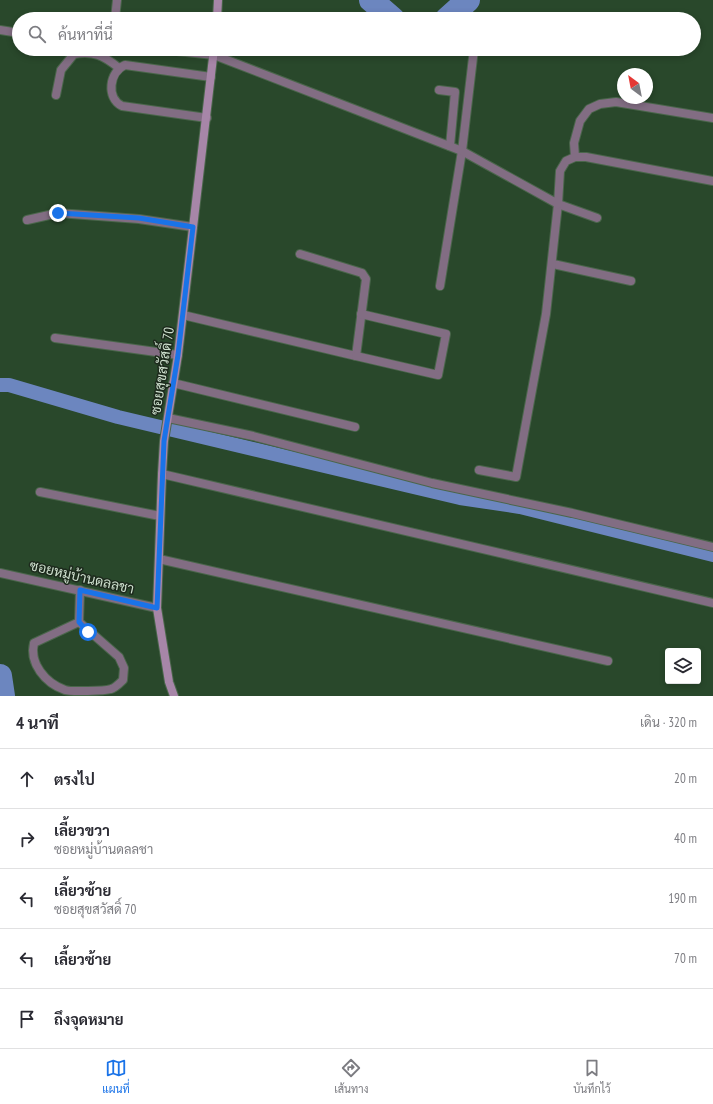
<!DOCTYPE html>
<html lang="th">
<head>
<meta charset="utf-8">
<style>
  body { margin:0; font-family:"PT Sans Narrow",Sarabun,sans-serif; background:#f2f2f3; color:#2b2b33 }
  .controls { position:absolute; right:12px; bottom:12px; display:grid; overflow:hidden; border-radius:4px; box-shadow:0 2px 6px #0003 }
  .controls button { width:36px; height:36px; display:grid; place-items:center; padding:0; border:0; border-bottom:1px solid #e1e1e2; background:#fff; color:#2b2b33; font:20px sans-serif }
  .compass { position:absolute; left:617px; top:68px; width:36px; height:36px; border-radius:50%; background:#fff; box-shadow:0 2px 6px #0003; rotate:328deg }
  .stop { position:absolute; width:12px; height:12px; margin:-9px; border:3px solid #1a73e8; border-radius:50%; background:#fff }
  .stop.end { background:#1a73e8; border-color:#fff; box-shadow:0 1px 4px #0008 }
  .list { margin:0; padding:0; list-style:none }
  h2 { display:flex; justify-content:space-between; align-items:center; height:52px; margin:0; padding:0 16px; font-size:17px }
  h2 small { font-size:13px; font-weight:400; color:#7c7c81 }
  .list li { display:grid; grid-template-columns:26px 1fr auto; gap:12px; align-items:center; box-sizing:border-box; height:60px; padding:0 16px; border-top:1px solid #e1e1e2 }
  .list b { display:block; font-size:15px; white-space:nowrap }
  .list p { margin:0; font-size:13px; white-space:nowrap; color:#7c7c81 }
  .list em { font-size:13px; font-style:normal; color:#7c7c81 }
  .icon { flex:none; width:22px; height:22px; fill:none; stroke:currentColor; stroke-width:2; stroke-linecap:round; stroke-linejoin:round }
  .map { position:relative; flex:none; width:713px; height:696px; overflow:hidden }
  .search { position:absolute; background:#fff; box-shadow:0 2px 6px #0003; left:12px; right:12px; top:12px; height:44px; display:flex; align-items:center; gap:10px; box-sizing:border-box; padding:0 14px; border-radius:22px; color:#7c7c81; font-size:15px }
  .sheet { height:352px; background:#fff }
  nav { display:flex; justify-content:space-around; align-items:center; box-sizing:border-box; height:56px; border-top:1px solid #e1e1e2; background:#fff; font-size:11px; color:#7c7c81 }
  nav a { display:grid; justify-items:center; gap:2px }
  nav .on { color:#1a73e8 }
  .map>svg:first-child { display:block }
</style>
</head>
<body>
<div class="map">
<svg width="713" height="696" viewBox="0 0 713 696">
  <rect width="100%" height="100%" fill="#29482b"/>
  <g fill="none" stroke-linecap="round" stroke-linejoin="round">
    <polyline stroke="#6c86bf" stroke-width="14" points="0,385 9,385 118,417 460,498 520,507 713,555"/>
    <g stroke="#6c86bf" stroke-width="24">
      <polyline points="371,0 393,19"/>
      <polyline points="447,19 468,0"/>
      <polyline points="0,676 3,696"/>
    </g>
    <defs>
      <g id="lane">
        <polyline points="439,90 455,92 450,146"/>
        <polyline points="575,157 574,143 580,121 589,109 600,104 616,102 713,118"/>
        <polyline points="553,264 631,281"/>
        <polyline points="440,286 462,151 474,49"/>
        <polyline points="183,315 356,356 366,279 362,273 300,254"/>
        <polyline points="356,356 438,375 446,334 361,314"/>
        <polyline points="479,470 516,477 546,314 558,204 597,218"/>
        <path d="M79,622L34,643C29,663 45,683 65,690C71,692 104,691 111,689C115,688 120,683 123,680L124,668L119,657L79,622L80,590"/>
      </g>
      <g id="street">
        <polyline points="115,19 117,0"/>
        <polyline points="0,30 19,33"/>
        <polyline points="158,49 214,55 377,118 462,151 558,204 560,171 566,161 575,157 586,157 713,181"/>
        <path d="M56,95L61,70L74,54C94,51 103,55 119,68"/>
        <path d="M207,118L122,106C106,98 109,72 125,65L211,77"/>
        <polyline points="27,220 58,213 139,219 193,227"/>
        <polyline points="55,338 178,355"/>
        <polyline points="173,383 355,427"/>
        <polyline points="168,418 253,436 432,483 572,513 713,547"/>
        <polyline points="162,474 713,603"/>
        <polyline points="40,492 160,516"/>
        <polyline points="159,559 608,661"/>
        <polyline points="0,573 157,608"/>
      </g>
      <g id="secondary">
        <polyline points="217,19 218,0"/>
        <polyline points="174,696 169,682 157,608 162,474 164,441 178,355 214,49"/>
      </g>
    </defs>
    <use href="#lane" stroke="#4a664b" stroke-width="10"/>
    <use href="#street" stroke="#4a664b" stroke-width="10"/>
    <use href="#secondary" stroke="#4a664b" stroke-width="10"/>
    <use href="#lane" stroke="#826d83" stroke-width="8"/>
    <use href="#street" stroke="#826d83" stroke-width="8"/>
    <use href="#secondary" stroke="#a786a8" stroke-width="8"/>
  </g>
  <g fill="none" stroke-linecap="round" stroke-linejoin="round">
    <polyline stroke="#1a73e8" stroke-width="5" points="58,213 139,218 193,227 178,355 164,441 157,608 80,590 79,622 88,632"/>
  </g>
  <g text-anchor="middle" stroke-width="3" stroke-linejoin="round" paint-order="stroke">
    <g font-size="14" fill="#cddfcd" stroke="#1d2a1d">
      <text transform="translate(162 371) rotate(-81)" y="5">ซอยสุขสวัสดิ์ 70</text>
      <text transform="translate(82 577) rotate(13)" y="5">ซอยหมู่บ้านดลลชา</text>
    </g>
  </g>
</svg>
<div class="controls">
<button><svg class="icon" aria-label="layers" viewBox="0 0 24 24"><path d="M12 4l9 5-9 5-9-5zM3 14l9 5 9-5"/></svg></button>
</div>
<svg class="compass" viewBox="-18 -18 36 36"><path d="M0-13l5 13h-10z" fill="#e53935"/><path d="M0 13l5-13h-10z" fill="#7c7c81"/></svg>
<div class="stop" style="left:88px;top:632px"></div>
<div class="stop end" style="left:58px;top:213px"></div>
<div class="search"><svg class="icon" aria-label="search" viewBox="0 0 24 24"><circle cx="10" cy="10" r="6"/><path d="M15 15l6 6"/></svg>ค้นหาที่นี่</div>
</div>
<section class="sheet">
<h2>4 นาที<small>เดิน · 320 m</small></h2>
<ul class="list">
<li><svg class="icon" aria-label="ahead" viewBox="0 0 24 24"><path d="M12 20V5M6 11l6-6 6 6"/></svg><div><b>ตรงไป</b></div><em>20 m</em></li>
<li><svg class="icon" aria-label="right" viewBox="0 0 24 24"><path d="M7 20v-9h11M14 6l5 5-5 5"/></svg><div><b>เลี้ยวขวา</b><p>ซอยหมู่บ้านดลลชา</p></div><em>40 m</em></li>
<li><svg class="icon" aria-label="left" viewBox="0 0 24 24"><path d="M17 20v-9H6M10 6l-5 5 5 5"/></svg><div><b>เลี้ยวซ้าย</b><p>ซอยสุขสวัสดิ์ 70</p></div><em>190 m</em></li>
<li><svg class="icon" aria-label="left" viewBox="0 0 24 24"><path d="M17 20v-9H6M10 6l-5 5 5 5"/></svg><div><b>เลี้ยวซ้าย</b></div><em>70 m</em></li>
<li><svg class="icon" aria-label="arrive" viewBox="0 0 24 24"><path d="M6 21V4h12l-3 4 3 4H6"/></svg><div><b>ถึงจุดหมาย</b></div></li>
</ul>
</section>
<nav>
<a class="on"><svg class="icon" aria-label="map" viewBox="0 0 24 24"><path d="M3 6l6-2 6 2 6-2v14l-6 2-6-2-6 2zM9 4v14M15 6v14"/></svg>แผนที่</a>
<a><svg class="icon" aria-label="directions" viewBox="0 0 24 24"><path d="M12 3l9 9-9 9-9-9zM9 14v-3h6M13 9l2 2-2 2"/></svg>เส้นทาง</a>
<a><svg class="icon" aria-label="saved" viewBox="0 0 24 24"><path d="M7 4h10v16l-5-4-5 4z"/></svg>บันทึกไว้</a>
</nav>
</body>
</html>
